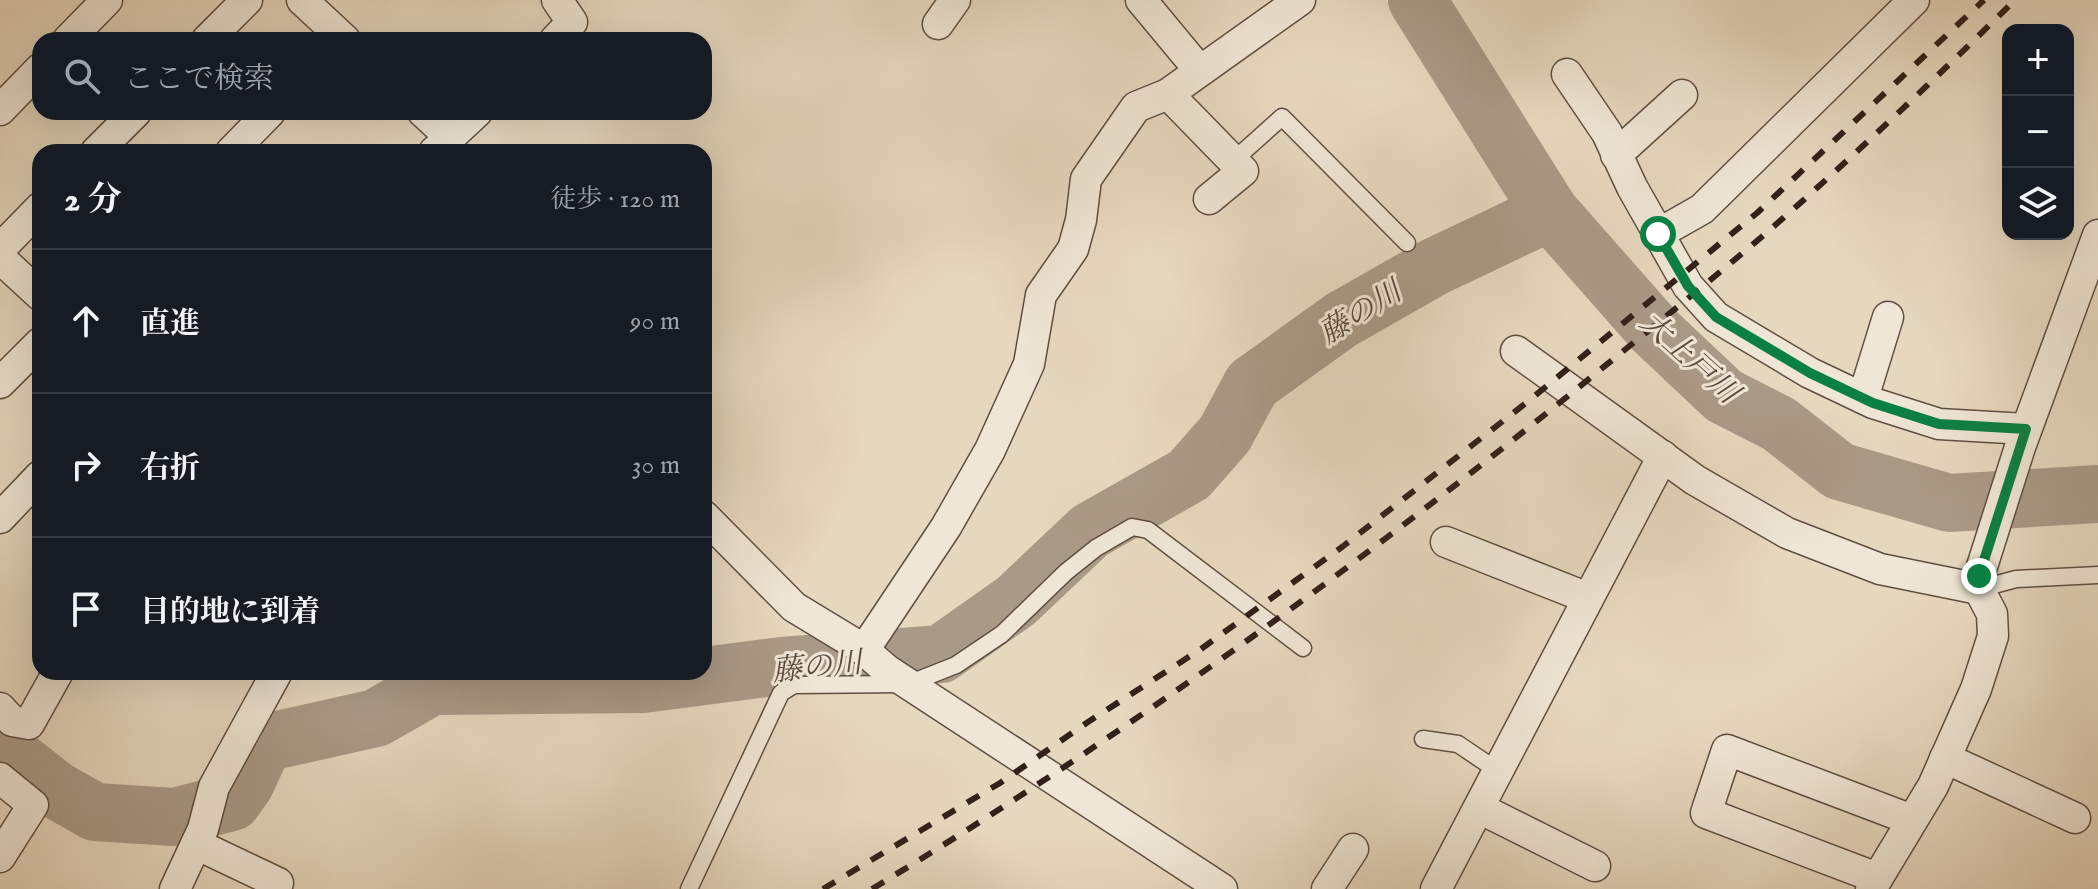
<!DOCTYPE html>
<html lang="ja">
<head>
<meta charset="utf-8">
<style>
  body { margin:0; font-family:"IM FELL English","Noto Serif JP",serif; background:#20242c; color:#f1f3f6 }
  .controls { position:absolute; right:24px; top:24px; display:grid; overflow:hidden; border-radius:16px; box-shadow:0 8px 32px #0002 }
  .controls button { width:72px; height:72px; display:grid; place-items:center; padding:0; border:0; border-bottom:2px solid #363941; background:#171b24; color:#f1f3f6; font:40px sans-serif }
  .stop { position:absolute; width:24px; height:24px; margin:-18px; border:6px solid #0b8043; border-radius:50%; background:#fff }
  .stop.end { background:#0b8043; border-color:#fff; box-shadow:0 2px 8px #0008 }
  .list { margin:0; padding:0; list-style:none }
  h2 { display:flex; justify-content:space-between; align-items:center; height:104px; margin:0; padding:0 32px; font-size:34px }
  h2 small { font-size:26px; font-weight:400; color:#9ea1a6 }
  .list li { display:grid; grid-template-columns:52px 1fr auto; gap:24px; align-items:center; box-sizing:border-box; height:144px; padding:0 32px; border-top:2px solid #363941 }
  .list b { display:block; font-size:30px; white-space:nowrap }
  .list em { font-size:26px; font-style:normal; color:#9ea1a6 }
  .icon { flex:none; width:44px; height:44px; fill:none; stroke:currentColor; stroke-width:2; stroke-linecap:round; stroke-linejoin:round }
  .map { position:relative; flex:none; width:2098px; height:889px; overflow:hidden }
  .search { position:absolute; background:#171b24; box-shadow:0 8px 32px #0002; left:32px; top:32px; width:680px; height:88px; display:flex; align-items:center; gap:20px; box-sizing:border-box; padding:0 28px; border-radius:24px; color:#9ea1a6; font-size:30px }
  .panel { position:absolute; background:#171b24; box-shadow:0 8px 32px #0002; left:32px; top:144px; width:680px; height:536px; border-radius:24px }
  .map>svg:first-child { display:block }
</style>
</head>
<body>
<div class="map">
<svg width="2098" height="889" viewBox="0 0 2098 889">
  <rect width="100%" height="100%" fill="#e6d8bf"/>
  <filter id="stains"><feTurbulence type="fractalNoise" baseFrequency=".0025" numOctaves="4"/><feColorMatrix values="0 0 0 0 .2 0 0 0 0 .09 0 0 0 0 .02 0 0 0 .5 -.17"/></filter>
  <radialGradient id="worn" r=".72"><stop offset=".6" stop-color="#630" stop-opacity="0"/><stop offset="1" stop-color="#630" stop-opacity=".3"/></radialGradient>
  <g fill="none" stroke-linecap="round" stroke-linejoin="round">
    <g stroke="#a99a87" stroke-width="58">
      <polyline points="1417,0 1550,212 1655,331 1724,396 1779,424 1839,471 1949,503 2098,494"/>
      <polyline points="0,746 56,790 95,812 174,817 232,802 245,784 264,743 376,718 432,686 643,684 782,666 941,654 1016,601 1090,531 1189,475 1225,434 1252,384 1341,320 1434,267 1550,212"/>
    </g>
    <defs>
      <g id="service">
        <polyline points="1233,161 1282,117 1407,243"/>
        <polyline points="1979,589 2016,579 2098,575"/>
        <polyline points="1423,739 1458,744 1498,771"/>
        <polyline points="689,889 781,693 794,685 908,684 956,665 1002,634 1066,572 1096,548 1132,527 1148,530 1303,648"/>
      </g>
      <g id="minor">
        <polyline points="302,0 345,40"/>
        <polyline points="1141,0 1200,71"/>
        <polyline points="938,24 955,0"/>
        <polyline points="68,40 107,0"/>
        <polyline points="207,40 247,0"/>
        <polyline points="555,40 572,22 557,0"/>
        <polyline points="1567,74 1607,133 1632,187 1688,286 1716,317 1810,373 1873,403 1939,424 2026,429"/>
        <polyline points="1168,94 1243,171 1209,199"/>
        <polyline points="0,110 40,69"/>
        <polyline points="423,112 449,136"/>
        <polyline points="96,152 136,112"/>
        <polyline points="231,152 270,112"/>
        <polyline points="434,152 477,112"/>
        <polyline points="1616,155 1682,95"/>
        <polyline points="1658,234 1702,209 1914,0"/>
        <polyline points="0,249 40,208"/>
        <polyline points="0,258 40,295"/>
        <polyline points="1516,351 1695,480 1787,533 1880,569 1979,589"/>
        <polyline points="0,383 40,343"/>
        <polyline points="1863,398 1888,317"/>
        <polyline points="704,516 794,607 860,647 887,670 1222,889"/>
        <polyline points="0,518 40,476"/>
        <polyline points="1446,542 1588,598"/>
        <polyline points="860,647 870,641 946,527 990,450 1029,364 1041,295 1073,249 1081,220 1086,179 1136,107 1168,94 1300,0"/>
        <polyline points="0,708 12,721 29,724 58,672"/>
        <polyline points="1945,758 2075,818"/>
        <polyline points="0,778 33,805 0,857"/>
        <polyline points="1479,808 1595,866"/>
        <polyline points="196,844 278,883"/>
        <polyline points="1877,878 1706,813 1727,750 1912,820"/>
        <polyline points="175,889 203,829 214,787 277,672"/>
        <polyline points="1327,889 1353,849"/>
        <polyline points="1436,889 1663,456"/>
        <polyline points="1871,889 1933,786 1976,689 1993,636 1992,614 1979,589 1979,576 2020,447 2098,235"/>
      </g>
    </defs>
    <use href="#service" stroke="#5f4f42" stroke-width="19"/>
    <use href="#minor" stroke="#5f4f42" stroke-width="33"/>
    <use href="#service" stroke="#efe6d5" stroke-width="16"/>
    <use href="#minor" stroke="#efe6d5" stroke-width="30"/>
    <g stroke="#322119" stroke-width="6" stroke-dasharray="14 14" stroke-linecap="butt">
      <polyline points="823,889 1000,783 1088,722 1201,649 1342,547 1526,403 1757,213 1984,0"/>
      <path d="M872,889C1116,741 1347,574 1568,396C1634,342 1701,289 1765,234C1851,159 1934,80 2015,0"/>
    </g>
  </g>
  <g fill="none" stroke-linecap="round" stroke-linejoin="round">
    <polyline stroke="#0b8043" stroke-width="10" points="1658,234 1688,286 1716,317 1810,373 1873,403 1939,424 2026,429 1979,576"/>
  </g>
  <g text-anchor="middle" stroke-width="6" stroke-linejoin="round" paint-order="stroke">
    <g font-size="30" font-style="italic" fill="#5c4b40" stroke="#efe6d5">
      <text transform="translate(1360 312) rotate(-32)" y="10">藤の川</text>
      <text transform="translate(1690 357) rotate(42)" y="10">大上戸川</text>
      <text transform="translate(817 666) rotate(-6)" y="10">藤の川</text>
    </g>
  </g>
  <rect width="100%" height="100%" filter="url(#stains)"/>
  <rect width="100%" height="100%" fill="url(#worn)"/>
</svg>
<div class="controls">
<button>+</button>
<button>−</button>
<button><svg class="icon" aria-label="layers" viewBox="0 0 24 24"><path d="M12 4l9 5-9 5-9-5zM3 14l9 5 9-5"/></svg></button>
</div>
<div class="stop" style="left:1658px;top:234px"></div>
<div class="stop end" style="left:1979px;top:576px"></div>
<div class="search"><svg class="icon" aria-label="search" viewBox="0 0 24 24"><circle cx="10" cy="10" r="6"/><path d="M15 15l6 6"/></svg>ここで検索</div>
<section class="panel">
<h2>2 分<small>徒歩 · 120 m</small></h2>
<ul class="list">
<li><svg class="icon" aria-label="ahead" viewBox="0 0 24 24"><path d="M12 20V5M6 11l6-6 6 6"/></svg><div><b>直進</b></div><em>90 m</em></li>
<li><svg class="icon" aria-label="right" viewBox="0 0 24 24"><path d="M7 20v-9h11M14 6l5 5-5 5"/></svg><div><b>右折</b></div><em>30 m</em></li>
<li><svg class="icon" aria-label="arrive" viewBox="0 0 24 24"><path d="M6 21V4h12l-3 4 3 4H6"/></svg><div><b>目的地に到着</b></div></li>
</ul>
</section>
</div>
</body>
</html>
